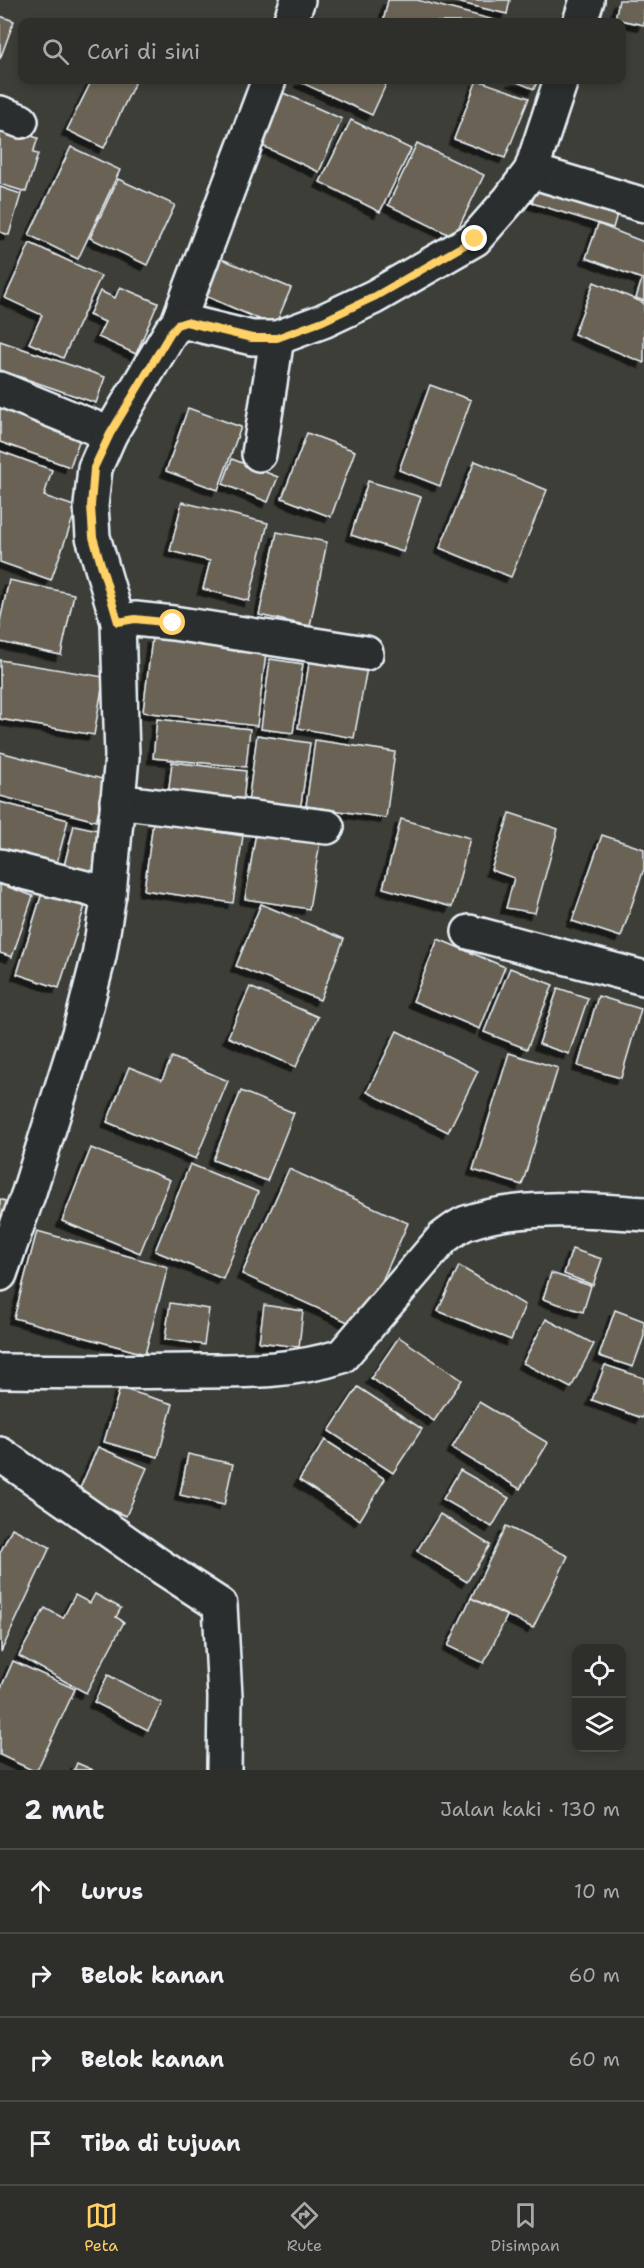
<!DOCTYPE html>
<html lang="id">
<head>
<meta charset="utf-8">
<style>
  body { margin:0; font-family:"Shantell Sans",sans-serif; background:#3a3a37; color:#f1f3f6 }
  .controls { position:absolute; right:18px; bottom:18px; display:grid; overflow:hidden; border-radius:12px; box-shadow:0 3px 9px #0003 }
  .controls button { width:54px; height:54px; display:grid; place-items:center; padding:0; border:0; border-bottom:2px solid #494a47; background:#2e2e2b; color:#f1f3f6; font:30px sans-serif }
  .stop { position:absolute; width:18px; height:18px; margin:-14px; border:4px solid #ffd166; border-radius:50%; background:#fff }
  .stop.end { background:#ffd166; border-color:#fff; box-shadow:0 2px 6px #0008 }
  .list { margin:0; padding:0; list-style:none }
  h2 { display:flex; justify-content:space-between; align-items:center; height:78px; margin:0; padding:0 24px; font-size:26px }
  h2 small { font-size:20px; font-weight:400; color:#a7a8a9 }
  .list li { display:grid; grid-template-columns:39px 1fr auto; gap:18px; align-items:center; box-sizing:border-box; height:84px; padding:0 24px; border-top:2px solid #494a47 }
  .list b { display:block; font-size:22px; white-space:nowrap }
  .list em { font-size:20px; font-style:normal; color:#a7a8a9 }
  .icon { flex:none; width:33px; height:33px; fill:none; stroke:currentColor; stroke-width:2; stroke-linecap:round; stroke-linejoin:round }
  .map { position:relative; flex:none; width:644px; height:1770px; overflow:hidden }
  .search { position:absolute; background:#2e2e2b; box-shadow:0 3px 9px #0003; left:18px; right:18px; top:18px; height:66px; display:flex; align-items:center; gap:15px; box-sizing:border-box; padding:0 21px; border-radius:12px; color:#a7a8a9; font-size:22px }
  .sheet { height:414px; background:#2e2e2b }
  nav { display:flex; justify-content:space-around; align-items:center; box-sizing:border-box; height:84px; border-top:2px solid #494a47; background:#2e2e2b; font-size:16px; color:#a7a8a9 }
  nav a { display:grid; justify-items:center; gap:3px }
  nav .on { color:#ffd166 }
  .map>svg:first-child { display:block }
</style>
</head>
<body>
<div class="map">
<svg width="644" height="1770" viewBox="0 0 644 1770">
  <defs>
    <filter id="shadow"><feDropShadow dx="-5.5" dy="5.5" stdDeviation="0" flood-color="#0009"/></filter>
  </defs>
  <rect width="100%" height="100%" fill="#3e3e39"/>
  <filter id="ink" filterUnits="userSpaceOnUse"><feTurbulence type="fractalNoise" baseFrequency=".0167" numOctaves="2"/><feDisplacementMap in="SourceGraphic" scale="12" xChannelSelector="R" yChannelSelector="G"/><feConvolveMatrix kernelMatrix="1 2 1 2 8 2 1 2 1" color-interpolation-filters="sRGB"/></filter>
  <g filter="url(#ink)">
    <g fill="#6b6454" stroke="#e8f1f8" stroke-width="1.5" filter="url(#shadow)">
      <polygon points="388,0 417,0 498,21 498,22 383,22"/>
      <polygon points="448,0 510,0 507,14"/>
      <polygon points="619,0 644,0 644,25 615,19"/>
      <polygon points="0,16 14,21 0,59"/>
      <polygon points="92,80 136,80 104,148 67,130"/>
      <polygon points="301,80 388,80 372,115 300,82"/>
      <polygon points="477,80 529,98 505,158 454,139"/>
      <polygon points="512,80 538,80 534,89"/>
      <polygon points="281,92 342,119 319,172 258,144"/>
      <polygon points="351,120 411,149 380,212 320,182"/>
      <polygon points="0,126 38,138 33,153 38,154 26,192 0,184"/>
      <polygon points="417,143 484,175 454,237 388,205"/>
      <polygon points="71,147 120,170 78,259 29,235"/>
      <polygon points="118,179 175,205 147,265 90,238"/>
      <polygon points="539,179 620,204 613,228 532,203"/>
      <polygon points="0,187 21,194 9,235 0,232"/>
      <polygon points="598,224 644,242 644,301 636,298 642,279 586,258"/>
      <polygon points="30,243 101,276 63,358 29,343 42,315 5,298"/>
      <polygon points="217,257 291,288 275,326 201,294"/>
      <polygon points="594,282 644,303 644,363 574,334"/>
      <polygon points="120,287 158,303 136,354 98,337 105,322 89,315 100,291 115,298"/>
      <polygon points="0,341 105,377 96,403 0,370"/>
      <polygon points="430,385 471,400 440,486 399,470"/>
      <polygon points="0,396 84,427 70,467 0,442"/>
      <polygon points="188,408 241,427 218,490 166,471"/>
      <polygon points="307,433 355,451 331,517 282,498"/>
      <polygon points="0,451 52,470 44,496 77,507 51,580 0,562"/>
      <polygon points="232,459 278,477 268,502 223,484"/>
      <polygon points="475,461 547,490 511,577 440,548"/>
      <polygon points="368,481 421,497 403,552 351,535"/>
      <polygon points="182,502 268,523 249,601 203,589 210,561 170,551"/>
      <polygon points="277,532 327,542 310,626 259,615"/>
      <polygon points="9,580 74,594 61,655 0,642 0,621"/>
      <polygon points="152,638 266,653 257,726 143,712"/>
      <polygon points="310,658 367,668 354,738 298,728"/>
      <polygon points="270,659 303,664 293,733 261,729"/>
      <polygon points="0,660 104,677 94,735 0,719"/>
      <polygon points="157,719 250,729 246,767 153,758"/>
      <polygon points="257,735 310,743 300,811 248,803"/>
      <polygon points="315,740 395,752 386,818 306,806"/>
      <polygon points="0,752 106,780 96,821 0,796"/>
      <polygon points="172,762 246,771 243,805 168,796"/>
      <polygon points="0,802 68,820 56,866 0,851"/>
      <polygon points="510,813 558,829 535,913 506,908 514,878 491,870"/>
      <polygon points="401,819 470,838 452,907 383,888"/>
      <polygon points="153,822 243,836 233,903 144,890"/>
      <polygon points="74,825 112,833 102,876 64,866"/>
      <polygon points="257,826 321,836 309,909 245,899"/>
      <polygon points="602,835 644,849 644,869 621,937 572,921"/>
      <polygon points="0,884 33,896 12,957 0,953"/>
      <polygon points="42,893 85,906 59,988 17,974"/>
      <polygon points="261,904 344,939 320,1000 236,966"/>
      <polygon points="438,939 505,967 480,1029 413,1001"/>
      <polygon points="510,968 553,985 527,1049 484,1032"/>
      <polygon points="250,987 318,1017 296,1067 228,1037"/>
      <polygon points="558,988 588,998 569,1054 539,1044"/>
      <polygon points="598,996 641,1009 621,1078 578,1066"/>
      <polygon points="397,1031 478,1071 448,1132 367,1092"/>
      <polygon points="509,1053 558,1068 522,1185 473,1170"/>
      <polygon points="172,1057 228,1081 196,1159 107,1122 129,1067 162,1080"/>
      <polygon points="241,1091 294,1113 267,1181 213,1160"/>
      <polygon points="91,1148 170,1180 140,1253 62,1221"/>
      <polygon points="190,1164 258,1192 223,1279 155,1251"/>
      <polygon points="289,1169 408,1223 361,1328 242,1274"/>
      <polygon points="0,1199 16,1205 0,1244"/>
      <polygon points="37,1231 168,1267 145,1354 14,1318"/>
      <polygon points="572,1249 602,1259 593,1285 564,1274"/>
      <polygon points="459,1266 525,1305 511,1340 438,1311"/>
      <polygon points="551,1273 591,1286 583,1312 543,1299"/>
      <polygon points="170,1303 209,1309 204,1345 165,1339"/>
      <polygon points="264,1305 303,1311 299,1347 259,1342"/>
      <polygon points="615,1310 644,1321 644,1336 633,1367 599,1356"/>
      <polygon points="546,1319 594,1344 571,1388 523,1363"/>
      <polygon points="399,1337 462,1380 434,1421 371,1378"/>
      <polygon points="605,1365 644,1378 644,1411 642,1418 592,1400"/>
      <polygon points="358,1387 422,1429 393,1473 329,1431"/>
      <polygon points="120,1388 173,1404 158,1457 104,1442"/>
      <polygon points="479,1402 548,1443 520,1489 452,1448"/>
      <polygon points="325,1440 385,1479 360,1520 299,1480"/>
      <polygon points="98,1447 147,1468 126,1516 77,1495"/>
      <polygon points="188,1454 233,1464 224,1505 180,1495"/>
      <polygon points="460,1470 509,1498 492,1527 443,1499"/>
      <polygon points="440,1514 490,1545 467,1582 417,1551"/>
      <polygon points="506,1526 568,1556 533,1628 471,1598"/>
      <polygon points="12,1528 50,1547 1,1652 0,1553"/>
      <polygon points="95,1594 121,1608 116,1617 124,1622 86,1693 19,1656 45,1608 63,1618 75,1595 90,1603"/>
      <polygon points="471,1598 507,1616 484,1663 448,1646"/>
      <polygon points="13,1661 75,1689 37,1770 32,1770 0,1755 0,1690"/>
      <polygon points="108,1675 162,1703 148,1730 94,1702"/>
      <polygon points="77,1763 93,1770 74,1770"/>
    </g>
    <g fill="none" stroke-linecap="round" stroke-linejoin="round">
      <defs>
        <g id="minor">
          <polyline points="290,22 298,0"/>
          <polyline points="580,22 587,0"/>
          <polyline points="0,113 21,121"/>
          <polyline points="531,171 644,205"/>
          <polyline points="177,325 269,80"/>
          <polyline points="0,389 110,434"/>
          <polyline points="259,454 277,338"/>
          <polyline points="118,622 135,619 173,623 366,653"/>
          <polyline points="117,801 327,827"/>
          <polyline points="0,866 109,894"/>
          <polyline points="469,932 644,978"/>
          <polyline points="0,1274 29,1192 80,1030 99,956 109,894 122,757 118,622 93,537 91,506 95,468 110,434 171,331 177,325 186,322 252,338 277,338 323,321 374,297 475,239 510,199 531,171 561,80"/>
          <path d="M0,1371C64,1372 128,1372 193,1371C243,1371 294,1372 342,1356L443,1238C450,1233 458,1226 466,1223C520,1204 587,1210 644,1214"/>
          <polyline points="0,1454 160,1566 220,1605 225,1697 224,1770"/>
        </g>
      </defs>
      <use href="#minor" stroke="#e8f1f8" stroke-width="38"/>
      <use href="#minor" stroke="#2a2d2e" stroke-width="33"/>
    </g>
  </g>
  <g fill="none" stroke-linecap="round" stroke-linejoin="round" filter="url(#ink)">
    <polyline stroke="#ffd166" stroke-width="8" points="173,623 135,619 118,622 93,537 91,506 94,468 110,434 171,332 177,325 186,322 252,338 277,338 323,321 374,297 475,239"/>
  </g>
</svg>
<div class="controls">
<button><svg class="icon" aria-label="locate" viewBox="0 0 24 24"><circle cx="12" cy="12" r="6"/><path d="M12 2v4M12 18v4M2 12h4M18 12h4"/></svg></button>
<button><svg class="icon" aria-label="layers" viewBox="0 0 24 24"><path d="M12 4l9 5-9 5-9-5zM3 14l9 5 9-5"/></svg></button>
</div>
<div class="stop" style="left:173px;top:623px"></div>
<div class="stop end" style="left:475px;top:239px"></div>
<div class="search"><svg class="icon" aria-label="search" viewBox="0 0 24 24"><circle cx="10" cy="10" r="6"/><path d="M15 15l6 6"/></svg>Cari di sini</div>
</div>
<section class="sheet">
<h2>2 mnt<small>Jalan kaki · 130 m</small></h2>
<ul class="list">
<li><svg class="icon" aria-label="ahead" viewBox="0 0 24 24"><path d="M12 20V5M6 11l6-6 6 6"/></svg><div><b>Lurus</b></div><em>10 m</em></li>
<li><svg class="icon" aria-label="right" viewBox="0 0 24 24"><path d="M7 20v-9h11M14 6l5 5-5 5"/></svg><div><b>Belok kanan</b></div><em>60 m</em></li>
<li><svg class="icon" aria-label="right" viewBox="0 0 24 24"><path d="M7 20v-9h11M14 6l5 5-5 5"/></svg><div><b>Belok kanan</b></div><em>60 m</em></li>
<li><svg class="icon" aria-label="arrive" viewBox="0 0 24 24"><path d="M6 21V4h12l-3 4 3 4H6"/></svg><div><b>Tiba di tujuan</b></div></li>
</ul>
</section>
<nav>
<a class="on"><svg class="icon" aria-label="map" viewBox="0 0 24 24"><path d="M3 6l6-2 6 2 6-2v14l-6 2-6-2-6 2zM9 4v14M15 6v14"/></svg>Peta</a>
<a><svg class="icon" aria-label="directions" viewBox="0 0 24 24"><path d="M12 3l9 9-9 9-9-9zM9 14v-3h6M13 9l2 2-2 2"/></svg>Rute</a>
<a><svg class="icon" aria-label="saved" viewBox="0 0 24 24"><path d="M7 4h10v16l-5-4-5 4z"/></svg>Disimpan</a>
</nav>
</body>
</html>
